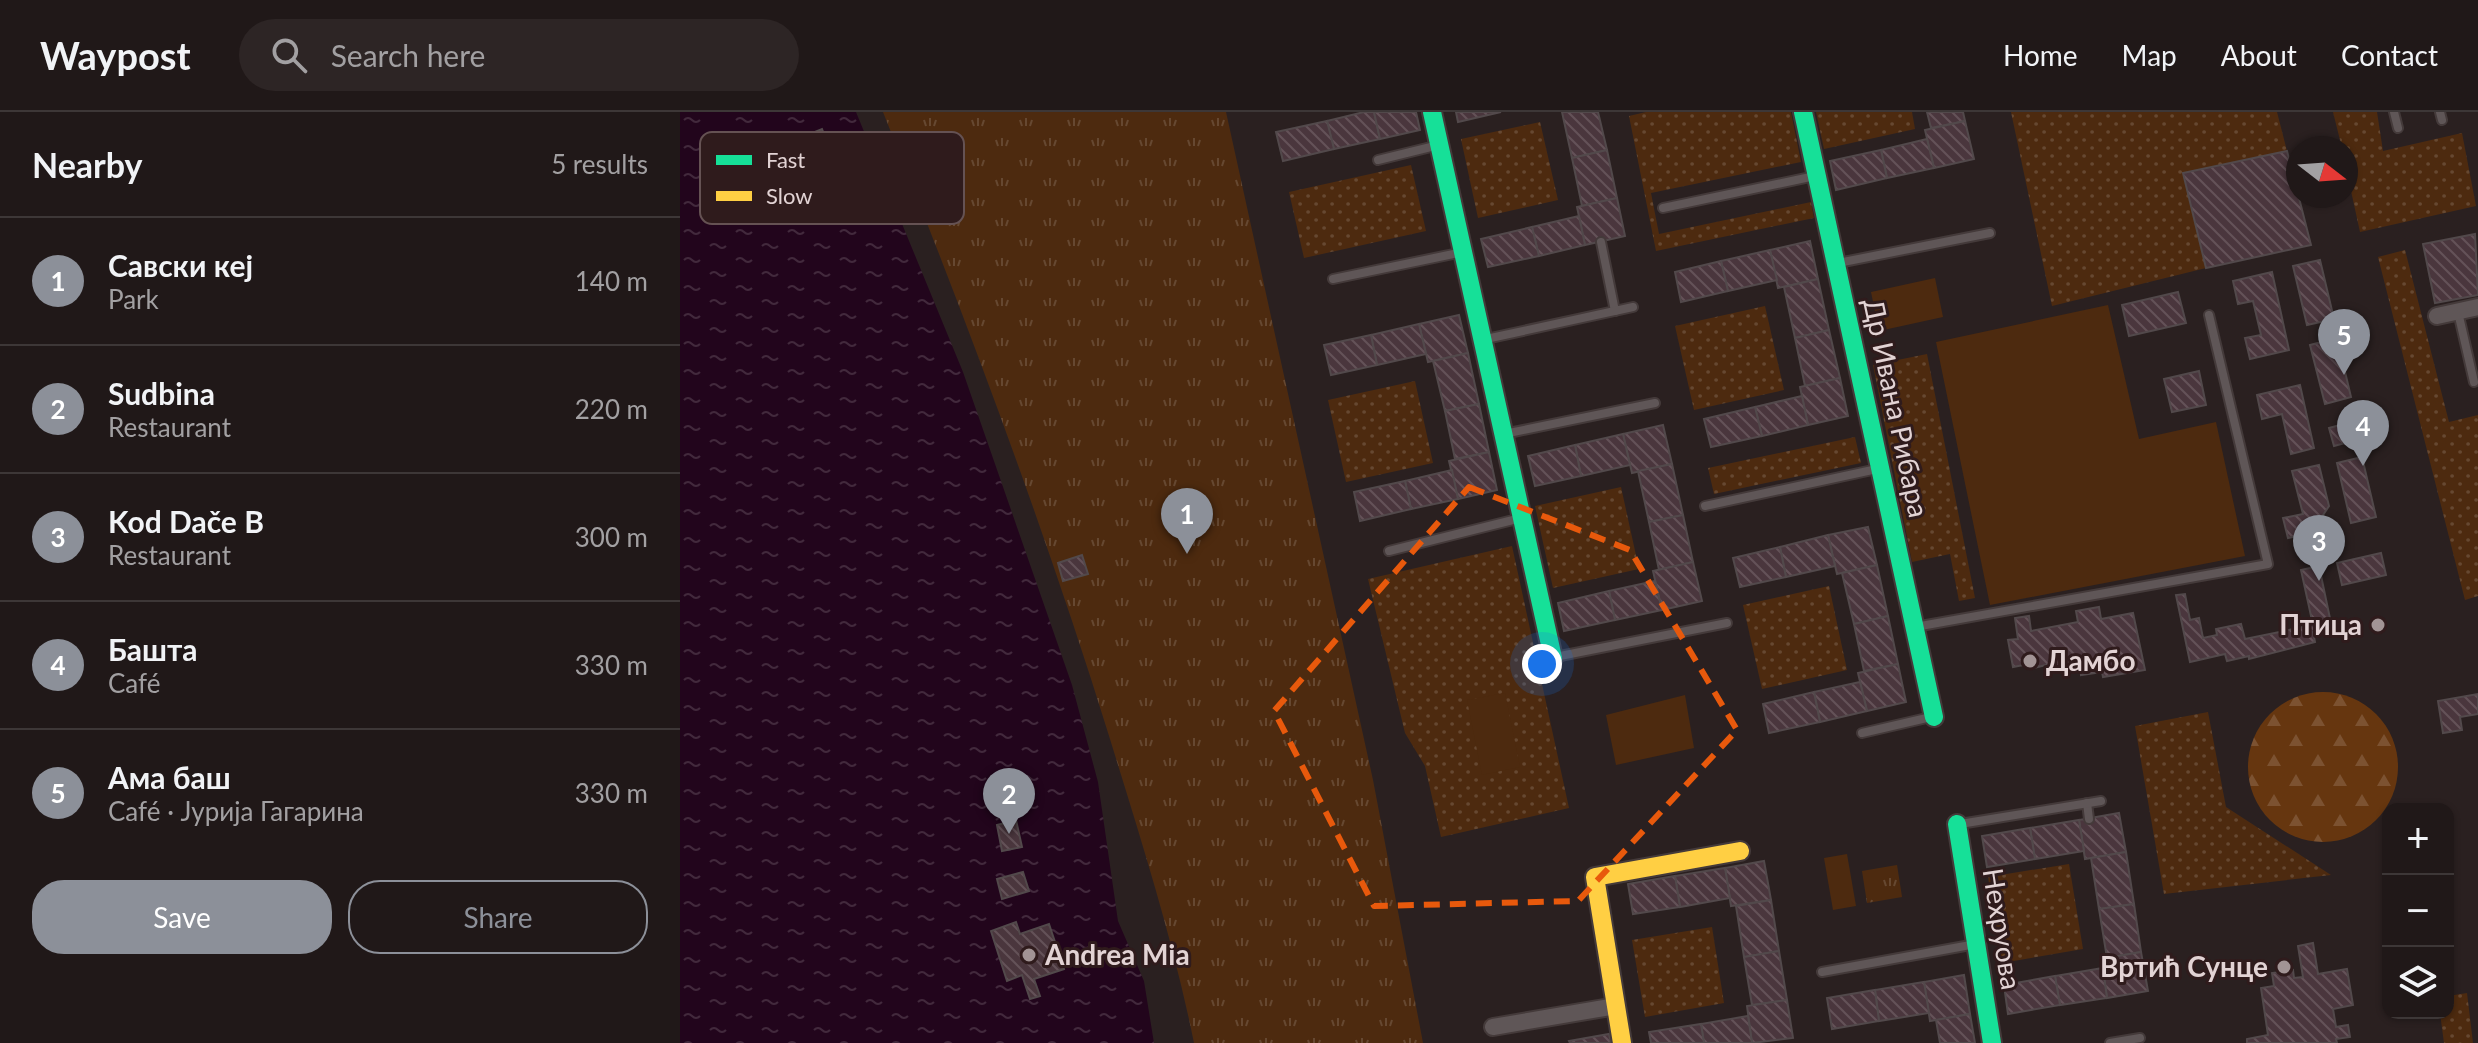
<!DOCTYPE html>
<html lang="en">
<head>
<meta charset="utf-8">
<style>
  body { margin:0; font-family:Lato,sans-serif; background:#2d2525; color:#f1f3f6 }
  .controls { position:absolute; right:24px; bottom:24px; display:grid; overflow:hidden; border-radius:16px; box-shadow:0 2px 6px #0004 }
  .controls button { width:72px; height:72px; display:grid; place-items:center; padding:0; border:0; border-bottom:2px solid #3d3737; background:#201818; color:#f1f3f6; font:40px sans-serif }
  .compass { position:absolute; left:1606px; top:24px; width:72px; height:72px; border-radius:50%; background:#201818; box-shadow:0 2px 6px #0004; rotate:107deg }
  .you { position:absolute; left:862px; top:552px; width:28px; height:28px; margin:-20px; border:6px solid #fff; border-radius:50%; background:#1a73e8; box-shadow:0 0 0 12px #1a73e833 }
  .badge { display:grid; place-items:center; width:52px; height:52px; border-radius:50%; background:#8c9099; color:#fff; font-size:26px; font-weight:700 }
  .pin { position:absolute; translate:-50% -66px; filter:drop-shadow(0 2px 4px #0008) }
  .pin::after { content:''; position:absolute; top:42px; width:28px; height:24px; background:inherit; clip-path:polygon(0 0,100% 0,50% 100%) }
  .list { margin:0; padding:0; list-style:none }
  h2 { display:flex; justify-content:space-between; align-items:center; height:104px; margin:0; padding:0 32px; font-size:34px }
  h2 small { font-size:26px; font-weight:400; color:#a2a0a2 }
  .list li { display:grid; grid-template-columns:52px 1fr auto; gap:24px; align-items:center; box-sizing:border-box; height:128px; padding:0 32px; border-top:2px solid #3d3737 }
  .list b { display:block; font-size:30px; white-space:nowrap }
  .list p { margin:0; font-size:26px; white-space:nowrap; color:#a2a0a2 }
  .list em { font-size:26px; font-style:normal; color:#a2a0a2 }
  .actions { display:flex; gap:16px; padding:24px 32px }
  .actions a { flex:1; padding:18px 0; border:2px solid #8c9099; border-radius:32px; text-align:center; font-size:28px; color:#8c9099 }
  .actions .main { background:#8c9099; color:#fff }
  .icon { flex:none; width:44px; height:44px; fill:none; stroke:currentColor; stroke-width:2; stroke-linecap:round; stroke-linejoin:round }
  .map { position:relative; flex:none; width:1798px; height:931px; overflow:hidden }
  header { display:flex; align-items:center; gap:48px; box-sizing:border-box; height:112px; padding:0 40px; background:#201818; border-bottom:2px solid #3d3737 }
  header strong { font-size:38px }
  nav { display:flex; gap:44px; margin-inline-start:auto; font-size:28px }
  .search { width:560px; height:72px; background:#2d2525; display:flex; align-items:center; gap:20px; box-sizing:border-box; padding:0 28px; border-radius:44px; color:#a2a0a2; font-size:30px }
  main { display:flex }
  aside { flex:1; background:#201818 }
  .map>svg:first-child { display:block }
</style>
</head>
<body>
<header>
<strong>Waypost</strong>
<div class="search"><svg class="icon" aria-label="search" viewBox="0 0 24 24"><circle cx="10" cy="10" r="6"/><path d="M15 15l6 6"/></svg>Search here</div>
<nav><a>Home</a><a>Map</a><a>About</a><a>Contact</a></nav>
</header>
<main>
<aside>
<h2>Nearby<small>5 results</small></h2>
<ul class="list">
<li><span class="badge">1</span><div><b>Савски кеј</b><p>Park</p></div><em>140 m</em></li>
<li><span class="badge">2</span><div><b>Sudbina</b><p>Restaurant</p></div><em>220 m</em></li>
<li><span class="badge">3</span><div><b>Kod Dače B</b><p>Restaurant</p></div><em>300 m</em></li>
<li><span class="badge">4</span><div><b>Башта</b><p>Café</p></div><em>330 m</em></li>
<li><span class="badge">5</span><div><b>Ама баш</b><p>Café · Јурија Гагарина</p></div><em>330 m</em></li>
</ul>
<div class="actions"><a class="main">Save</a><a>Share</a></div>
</aside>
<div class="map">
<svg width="1798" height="931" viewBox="0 0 1798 931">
  <defs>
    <pattern id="grass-dots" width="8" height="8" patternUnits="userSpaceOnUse" patternTransform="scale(2)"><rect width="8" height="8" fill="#4d2a0f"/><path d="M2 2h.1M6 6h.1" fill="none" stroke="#664831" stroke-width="1.8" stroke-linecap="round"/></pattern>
    <pattern id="forest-firs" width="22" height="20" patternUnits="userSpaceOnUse" patternTransform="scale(2)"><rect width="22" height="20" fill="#66360f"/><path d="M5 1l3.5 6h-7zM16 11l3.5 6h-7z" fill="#7c5231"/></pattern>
    <pattern id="park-tufts" width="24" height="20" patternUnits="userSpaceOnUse" patternTransform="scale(2)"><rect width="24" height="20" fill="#4d2a0f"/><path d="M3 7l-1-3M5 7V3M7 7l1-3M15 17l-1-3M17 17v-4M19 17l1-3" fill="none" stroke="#664831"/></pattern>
    <pattern id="water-ripples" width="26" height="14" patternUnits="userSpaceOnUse" patternTransform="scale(2)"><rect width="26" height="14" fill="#22051c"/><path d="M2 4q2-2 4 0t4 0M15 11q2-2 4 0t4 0" fill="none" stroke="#42293c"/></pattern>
    <pattern id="building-back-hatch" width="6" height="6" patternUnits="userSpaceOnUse" patternTransform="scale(2)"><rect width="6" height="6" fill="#4a363d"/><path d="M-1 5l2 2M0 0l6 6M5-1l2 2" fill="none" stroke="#645258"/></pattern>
  </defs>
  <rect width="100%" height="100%" fill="#2a2020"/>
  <g fill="url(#grass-dots)">
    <polygon points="966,0 1111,0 1121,50 971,81 979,122 1131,90 1134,106 976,139 949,4"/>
    <polygon points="1136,0 1232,0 1235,17 1144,37"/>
    <polygon points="1331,0 1597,0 1607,39 1503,61 1526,156 1372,194"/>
    <polygon points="1653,0 1697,0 1703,39 1782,21 1796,94 1680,120 1666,56 1666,36 1662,36"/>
    <polygon points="860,10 878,88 798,106 781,27"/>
    <polygon points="731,53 746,119 624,146 609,80"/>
    <polygon points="1725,138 1769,310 1798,303 1798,484 1785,488 1698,145"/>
    <polygon points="1085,194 1104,278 1014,298 995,214"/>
    <polygon points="1247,242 1295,486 1279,489 1270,442 1232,450 1193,253"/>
    <polygon points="735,269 753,351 666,370 648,288"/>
    <polygon points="1175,325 1181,351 1034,382 1028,356"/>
    <polygon points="941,375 959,457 873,476 855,394"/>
    <polygon points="832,434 889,696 761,725 745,654 725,621 688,467"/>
    <polygon points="1149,474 1167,558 1082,577 1063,493"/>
    <polygon points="1528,600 1546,695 1651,763 1484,782 1455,614"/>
    <polygon points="1389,752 1403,837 1322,851 1308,765"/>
    <polygon points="1032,815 1044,891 965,905 952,828"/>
    <polygon points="1787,881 1793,931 1764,931 1760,901 1768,901 1768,884"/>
  </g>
  <circle fill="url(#forest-firs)" cx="1643" cy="655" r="75"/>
  <g fill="url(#park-tufts)">
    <path d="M203,0H546L693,668L743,931H514C493,827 461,728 430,627C364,414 286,207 203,0Z"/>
    <polygon points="1217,753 1222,785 1187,791 1182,759"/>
  </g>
  <g fill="#4d2a0f">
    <polygon points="1255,166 1263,205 1199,219 1191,180"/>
    <polygon points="1428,193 1459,327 1536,310 1565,444 1310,493 1256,230"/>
    <polygon points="825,581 840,655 802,663 787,588"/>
    <polygon points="1005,583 1014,636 936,653 926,603"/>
    <polygon points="1167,742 1176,794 1153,798 1144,746"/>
  </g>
  <polygon fill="url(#water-ripples)" points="0,0 176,0 283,260 392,573 418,670 438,809 464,869 474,931 0,931"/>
  <g fill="url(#building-back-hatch)" stroke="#52494b" stroke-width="2">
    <polygon points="684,0 694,0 700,27 654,37 647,9"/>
    <polygon points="694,0 736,0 740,18 700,27"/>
    <polygon points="776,0 821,0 778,10"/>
    <polygon points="882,0 918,0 927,38 892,46"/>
    <polygon points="1247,0 1283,0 1285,9 1251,16"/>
    <polygon points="647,9 654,37 603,49 596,20"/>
    <polygon points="1285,9 1294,47 1254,56 1245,18"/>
    <polygon points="142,17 160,63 113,81 95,36"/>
    <polygon points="1247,27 1254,56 1207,66 1201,38"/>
    <polygon points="927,38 937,86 902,94 892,46"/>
    <polygon points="1201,38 1207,66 1156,78 1150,49"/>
    <polygon points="1607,39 1631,133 1526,156 1503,61"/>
    <polygon points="937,86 945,124 905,133 897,95"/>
    <polygon points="899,104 905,133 859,144 852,115"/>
    <polygon points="852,115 859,144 808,155 801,127"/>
    <polygon points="1795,122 1798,183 1755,191 1743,132"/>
    <polygon points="1130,129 1138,167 1098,176 1090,138"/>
    <polygon points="1090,138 1097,168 1048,179 1041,149"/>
    <polygon points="1640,148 1654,207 1627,213 1613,154"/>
    <polygon points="1041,149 1048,179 1001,190 995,160"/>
    <polygon points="1592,160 1609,238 1570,247 1565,226 1581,223 1573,189 1558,192 1553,169"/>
    <polygon points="1138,167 1149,218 1115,226 1104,175"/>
    <polygon points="1498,180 1506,211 1449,224 1442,193"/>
    <polygon points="779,203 788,241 748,250 739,212"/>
    <polygon points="739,212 746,242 697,253 691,223"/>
    <polygon points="1149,218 1160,266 1125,274 1115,226"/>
    <polygon points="691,223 697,253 651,263 644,233"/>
    <polygon points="1657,226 1671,285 1645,292 1630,233"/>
    <polygon points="788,241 799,292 765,299 753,249"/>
    <polygon points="1519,259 1526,293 1492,300 1484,267"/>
    <polygon points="1160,266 1168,304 1128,313 1120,275"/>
    <polygon points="1620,273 1634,336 1611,342 1602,302 1582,307 1577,283"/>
    <polygon points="1122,284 1128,313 1082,324 1075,295"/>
    <polygon points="799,292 809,340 775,347 765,299"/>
    <polygon points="1075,295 1082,324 1031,335 1024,307"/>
    <polygon points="1675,309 1680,327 1654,334 1649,316"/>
    <polygon points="983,313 992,352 952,361 943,322"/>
    <polygon points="943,322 950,353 901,364 895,333"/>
    <polygon points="895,333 901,364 855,374 848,344"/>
    <polygon points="809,340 817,378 778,387 769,349"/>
    <polygon points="1682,345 1696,405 1671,411 1657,351"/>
    <polygon points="992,352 1003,403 969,410 958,359"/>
    <polygon points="1639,353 1649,394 1631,421 1608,426 1603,406 1623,402 1612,359"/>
    <polygon points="772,358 778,387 731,397 725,369"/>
    <polygon points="725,369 731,397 680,409 674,380"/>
    <polygon points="1003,403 1013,450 979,458 969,410"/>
    <polygon points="1188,415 1197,453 1157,462 1148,423"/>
    <polygon points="1148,423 1155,454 1106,465 1100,435"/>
    <polygon points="1100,435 1106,465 1060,475 1053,446"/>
    <polygon points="1701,441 1706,463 1662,473 1657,451"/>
    <polygon points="402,443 408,462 383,469 378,451"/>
    <polygon points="1013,450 1022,489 982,498 973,459"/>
    <polygon points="1197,453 1208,504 1174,512 1162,461"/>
    <polygon points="1639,454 1652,516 1633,520 1635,530 1569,547 1569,544 1547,549 1545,542 1510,550 1496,483 1505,482 1510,508 1519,506 1523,526 1537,523 1536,517 1561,512 1565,527 1633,513 1621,458"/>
    <polygon points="975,469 982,498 935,508 929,479"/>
    <polygon points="929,479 935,508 884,519 878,491"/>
    <polygon points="1419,495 1421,507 1453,501 1465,558 1423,565 1422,560 1401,563 1400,553 1367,559 1366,553 1354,556 1354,551 1333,555 1328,528 1338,527 1335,506 1349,504 1351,519 1398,510 1396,499"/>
    <polygon points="1208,504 1218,552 1184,559 1174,512"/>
    <polygon points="1218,552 1226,590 1187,599 1178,561"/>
    <polygon points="1180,570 1187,599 1140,610 1134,580"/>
    <polygon points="1134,580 1140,610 1089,621 1083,592"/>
    <polygon points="1798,582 1798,602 1780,605 1782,618 1763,621 1758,589"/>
    <polygon points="1439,701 1446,740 1405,747 1399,708"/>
    <polygon points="336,708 342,735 322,739 317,713"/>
    <polygon points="1399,708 1404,739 1355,747 1350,716"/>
    <polygon points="1350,716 1355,747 1307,755 1302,724"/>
    <polygon points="1446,740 1454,792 1419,797 1411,746"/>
    <polygon points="1084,749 1091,788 1051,794 1045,756"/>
    <polygon points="1045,756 1050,786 1000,795 995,764"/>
    <polygon points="343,760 349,779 322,787 317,767"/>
    <polygon points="995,764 1000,795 953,802 948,772"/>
    <polygon points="1091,788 1099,839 1064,845 1056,794"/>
    <polygon points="1454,792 1461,840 1427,846 1419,797"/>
    <polygon points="336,810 340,822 369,812 384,857 354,867 360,884 350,887 342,863 327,869 311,819"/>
    <polygon points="1633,831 1638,862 1667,857 1673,893 1653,897 1656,915 1668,913 1670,925 1656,927 1657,931 1567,931 1567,927 1588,923 1581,876 1594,874 1592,861 1613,858 1614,866 1623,865 1618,834"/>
    <polygon points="1099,839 1107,888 1072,893 1064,845"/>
    <polygon points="1461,840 1468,879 1427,886 1421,847"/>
    <polygon points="1423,856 1427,886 1380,893 1375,864"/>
    <polygon points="1284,863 1290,902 1250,909 1244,870"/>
    <polygon points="1375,864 1380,893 1328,902 1324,873"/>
    <polygon points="1244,870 1249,901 1199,909 1195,878"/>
    <polygon points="1195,878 1199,909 1152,917 1147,886"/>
    <polygon points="1107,888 1113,926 1072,931 1067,894"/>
    <polygon points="1290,902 1295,931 1260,931 1256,908"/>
    <polygon points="1068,904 1072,931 1024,931 1021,912"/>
    <polygon points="1021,912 1024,931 971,931 969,920"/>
    <polygon points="929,922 931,931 890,931 889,929"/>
  </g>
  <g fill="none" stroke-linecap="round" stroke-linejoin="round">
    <defs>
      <g id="lane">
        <polyline points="1714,0 1718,16"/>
        <polyline points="1760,0 1762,8"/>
        <polyline points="698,48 759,33"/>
        <polyline points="983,96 1135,64"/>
        <polyline points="921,130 935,199"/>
        <polyline points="1158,151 1310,121"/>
        <polyline points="653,167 783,140"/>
        <polyline points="1778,200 1794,270"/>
        <polyline points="806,227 953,195"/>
        <polyline points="824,322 975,291"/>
        <polyline points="1025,394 1197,357"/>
        <polyline points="709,439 841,406"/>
        <polyline points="1235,515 1588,452 1529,203"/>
        <polyline points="875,545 1047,511"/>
        <polyline points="1182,621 1251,605"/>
        <polyline points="1407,691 1409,707"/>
        <polyline points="1280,712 1421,689"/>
        <polyline points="1142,860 1296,832"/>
        <polyline points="1430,931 1460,926"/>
      </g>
      <g id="street">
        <polyline points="1757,204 1798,195"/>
        <polyline points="813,915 936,894"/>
      </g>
      <g id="fast">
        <polyline points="752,0 873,546"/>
        <polyline points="1123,0 1254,605"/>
        <polyline points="1277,712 1312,931"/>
      </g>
      <polyline id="slow" points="942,931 915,765 1060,739"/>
    </defs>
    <use href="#lane" stroke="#443a3a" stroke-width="12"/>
    <use href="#street" stroke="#443a3a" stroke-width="20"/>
    <use href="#fast" stroke="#443a3a" stroke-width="22"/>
    <use href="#slow" stroke="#443a3a" stroke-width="22"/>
    <use href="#lane" stroke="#5f5657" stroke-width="8"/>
    <use href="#street" stroke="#5f5657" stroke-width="16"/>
    <use href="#fast" stroke="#16e098" stroke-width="18"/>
    <use href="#slow" stroke="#ffcf43" stroke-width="18"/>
  </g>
  <path fill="none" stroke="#e8590c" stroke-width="6" stroke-dasharray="16 10" stroke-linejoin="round" d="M789,375L950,438L1057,618L898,789L694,794L594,599Z"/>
  <g fill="#a29495" stroke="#2f1b1c" stroke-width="3">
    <circle cx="1698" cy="513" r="8"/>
    <circle cx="1350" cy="549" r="8"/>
    <circle cx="349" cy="843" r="8"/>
    <circle cx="1604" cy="855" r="8"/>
  </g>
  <g text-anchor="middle" stroke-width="6" stroke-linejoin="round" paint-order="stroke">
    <g font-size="28" fill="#e2d3d4" stroke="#2f1b1c">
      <text transform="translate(1216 296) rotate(78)" y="10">Др Ивана Рибара</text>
      <text transform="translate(1322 817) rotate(81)" y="10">Нехруова</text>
    </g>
    <g font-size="28" font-weight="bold" fill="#e2d3d4" stroke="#2f1b1c" text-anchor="end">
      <text x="1682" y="523">Птица</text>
      <text x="1366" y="559" text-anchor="start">Дамбо</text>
      <text x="365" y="853" text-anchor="start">Andrea Mia</text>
      <text x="1588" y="865">Вртић Сунце</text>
    </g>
  </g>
  <rect x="20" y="20" width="264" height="92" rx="12" fill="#2f1b1c" stroke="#655253" stroke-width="2"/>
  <rect x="36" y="43" width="36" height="10" fill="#16e098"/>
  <rect x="36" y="79" width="36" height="10" fill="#ffcf43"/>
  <g font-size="22" fill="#e2d3d4">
    <text x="86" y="56">Fast</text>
    <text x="86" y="92">Slow</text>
  </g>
</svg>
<div class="controls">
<button>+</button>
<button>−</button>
<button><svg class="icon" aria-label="layers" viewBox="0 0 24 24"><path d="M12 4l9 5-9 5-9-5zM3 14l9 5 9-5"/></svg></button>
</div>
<svg class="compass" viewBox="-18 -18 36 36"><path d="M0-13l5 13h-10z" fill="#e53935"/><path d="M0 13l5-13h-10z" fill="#a2a0a2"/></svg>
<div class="you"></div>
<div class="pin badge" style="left:507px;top:442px">1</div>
<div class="pin badge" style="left:329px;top:722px">2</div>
<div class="pin badge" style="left:1639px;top:469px">3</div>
<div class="pin badge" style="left:1683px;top:354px">4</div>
<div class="pin badge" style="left:1664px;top:263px">5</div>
</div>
</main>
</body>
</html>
